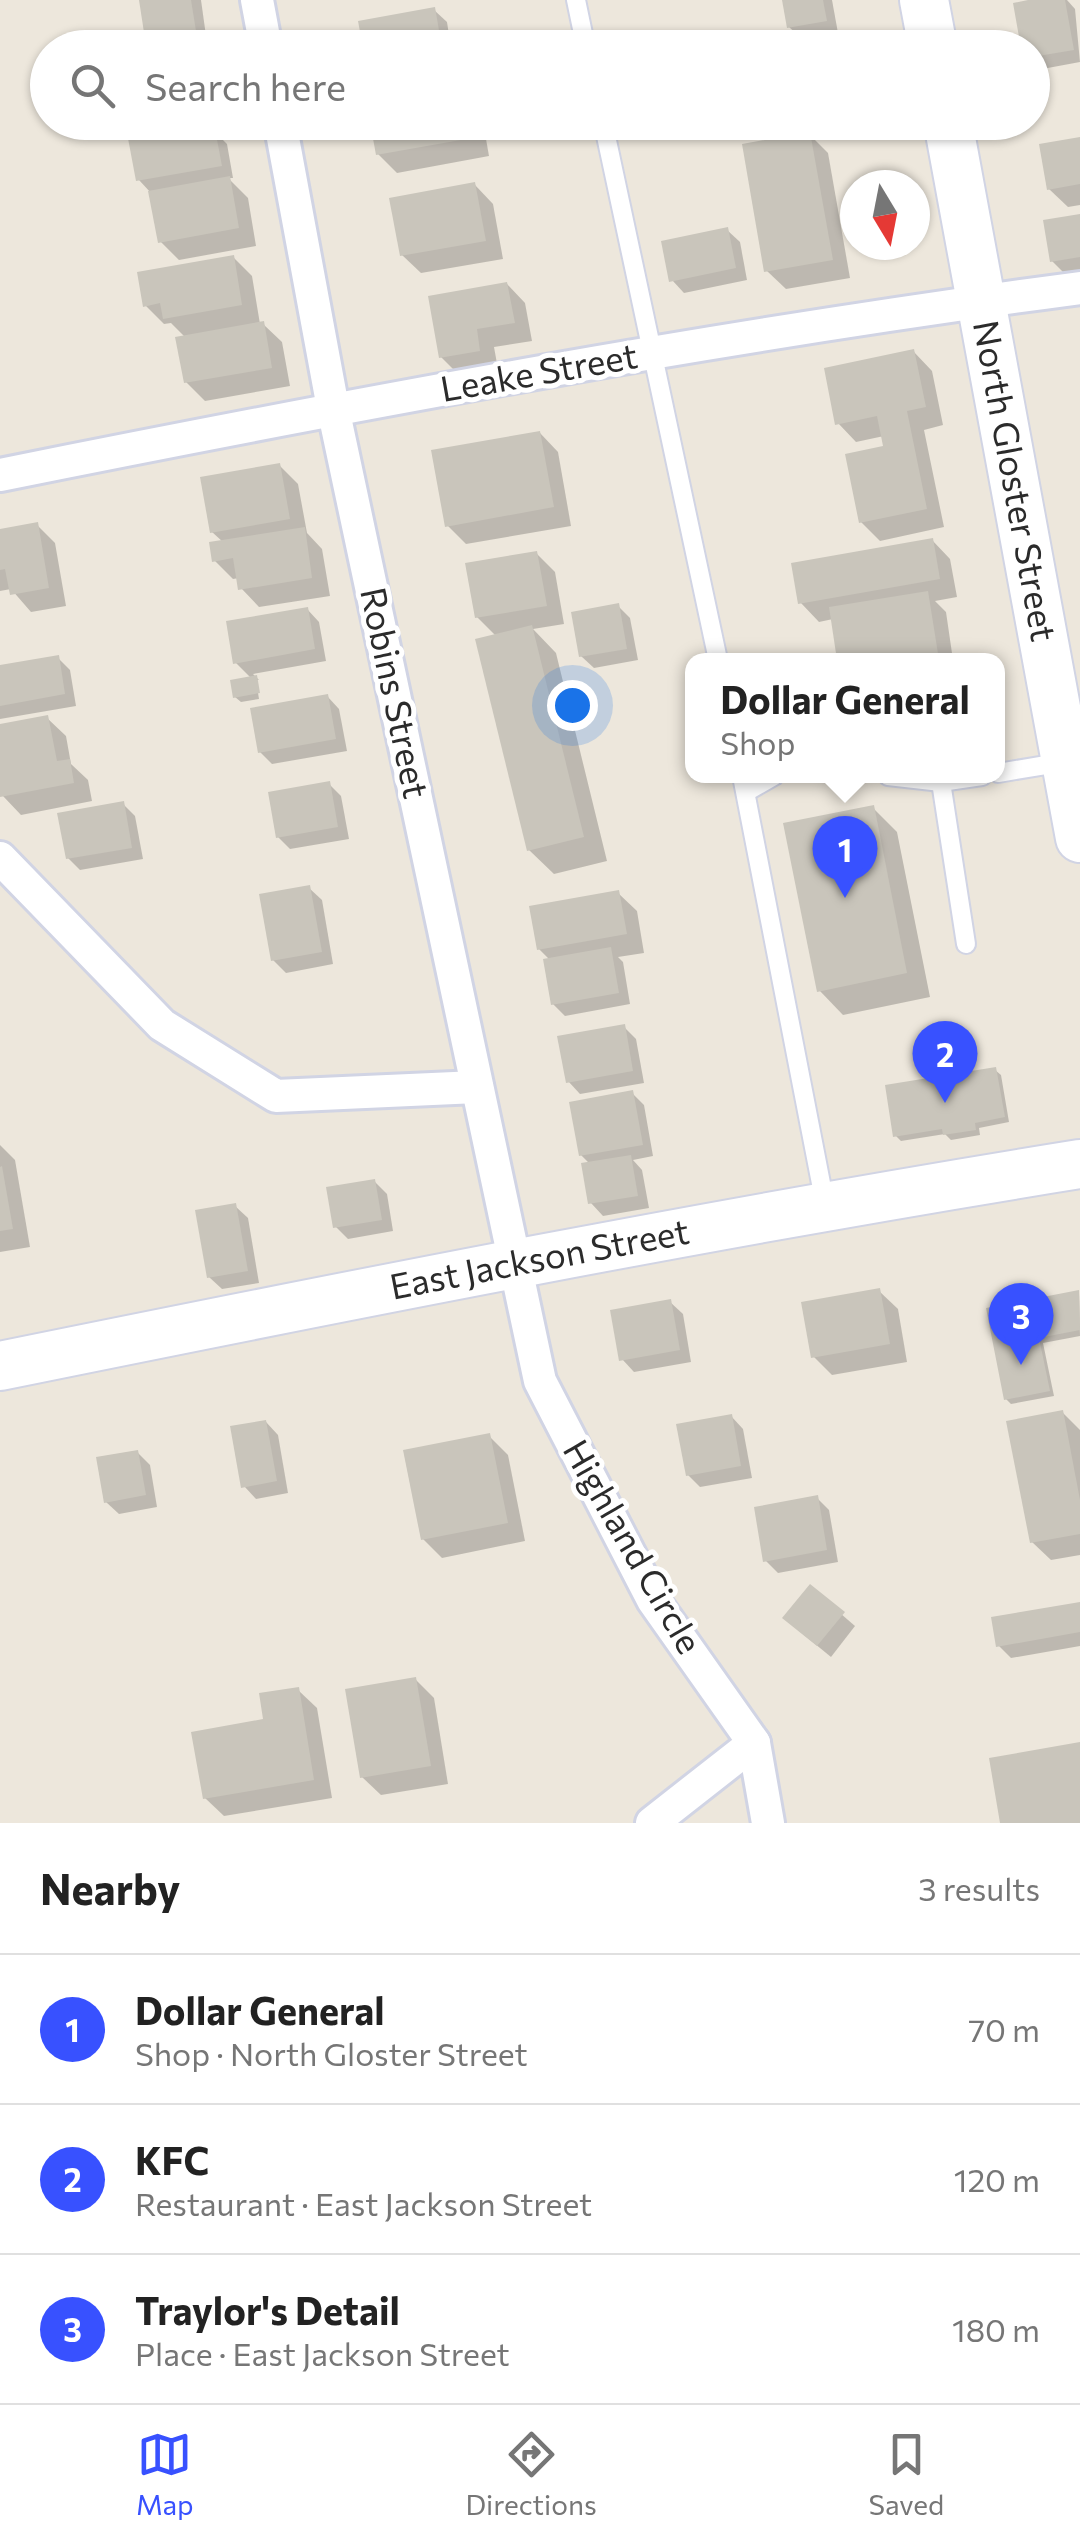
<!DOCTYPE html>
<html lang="en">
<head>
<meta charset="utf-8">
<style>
  body { margin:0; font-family:Commissioner,sans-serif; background:#f2f2f2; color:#222 }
  .compass { position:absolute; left:840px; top:170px; width:90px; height:90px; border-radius:50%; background:#fff; box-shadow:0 2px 8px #0004; rotate:170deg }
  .you { position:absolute; left:572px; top:705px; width:35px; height:35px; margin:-25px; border:8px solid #fff; border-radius:50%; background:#1a73e8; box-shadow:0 0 0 15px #1a73e833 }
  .badge { display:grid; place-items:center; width:65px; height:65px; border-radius:50%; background:#3851ff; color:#fff; font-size:32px; font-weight:700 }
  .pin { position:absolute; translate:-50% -82px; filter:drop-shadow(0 2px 5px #0008) }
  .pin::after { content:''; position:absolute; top:52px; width:35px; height:30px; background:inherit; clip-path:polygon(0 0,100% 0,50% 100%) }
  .popup { position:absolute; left:685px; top:653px; width:320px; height:130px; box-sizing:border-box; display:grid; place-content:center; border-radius:20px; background:#fff; filter:drop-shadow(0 2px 8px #0005); font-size:32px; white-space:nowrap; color:#767676 }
  .popup b { font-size:38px; color:#222 }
  .popup::after { content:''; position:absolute; left:50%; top:100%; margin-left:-20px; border:20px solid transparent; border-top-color:#fff }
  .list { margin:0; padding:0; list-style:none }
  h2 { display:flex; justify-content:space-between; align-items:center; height:130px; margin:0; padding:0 40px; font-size:42px }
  h2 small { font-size:32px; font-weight:400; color:#767676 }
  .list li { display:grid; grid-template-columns:65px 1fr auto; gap:30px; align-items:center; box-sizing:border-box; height:150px; padding:0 40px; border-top:2px solid #e0e0e0 }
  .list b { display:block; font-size:38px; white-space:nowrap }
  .list p { margin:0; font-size:32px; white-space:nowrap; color:#767676 }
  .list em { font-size:32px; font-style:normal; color:#767676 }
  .icon { flex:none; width:55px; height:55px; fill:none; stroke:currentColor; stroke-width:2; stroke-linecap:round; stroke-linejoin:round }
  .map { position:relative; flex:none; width:1080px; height:1823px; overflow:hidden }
  .search { position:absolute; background:#fff; box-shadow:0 2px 8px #0004; left:30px; right:30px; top:30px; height:110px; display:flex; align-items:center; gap:25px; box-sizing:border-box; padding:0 35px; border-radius:55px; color:#767676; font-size:38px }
  .sheet { height:580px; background:#fff }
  nav { display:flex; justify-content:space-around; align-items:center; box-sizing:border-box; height:140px; border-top:2px solid #e0e0e0; background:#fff; font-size:28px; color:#767676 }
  nav a { display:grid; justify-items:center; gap:5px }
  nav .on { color:#3851ff }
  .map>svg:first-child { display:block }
</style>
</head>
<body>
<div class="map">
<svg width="1080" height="1823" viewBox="0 0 1080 1823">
  <rect width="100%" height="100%" fill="#ede7dc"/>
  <g fill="#0003">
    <polygon points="141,0 201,0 207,43 157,48 147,38"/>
    <polygon points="785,0 832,0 838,33 802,39 789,27"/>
    <polygon points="1042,0 1067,0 1075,9 1080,62 1037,70 1032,65 1032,48"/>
    <polygon points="434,10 447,22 451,48 366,48"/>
    <polygon points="130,122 201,122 165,130 174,138 214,131 227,144 233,178 228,178 248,198 256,246 179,260 160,241 151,193 139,180 141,133"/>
    <polygon points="373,122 483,122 489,156 397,173 378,154"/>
    <polygon points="810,135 828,153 850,278 786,289 767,271"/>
    <polygon points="1080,139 1080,205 1068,207 1049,189"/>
    <polygon points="475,185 493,204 503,259 421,273 402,255"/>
    <polygon points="1080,216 1080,270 1064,273 1052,261"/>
    <polygon points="727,230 740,242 747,280 684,293 672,280"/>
    <polygon points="233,257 252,276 260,324 263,324 282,342 290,386 205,401 186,382 185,337 171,323 164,324 145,305"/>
    <polygon points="507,284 525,303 532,341 494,347 498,369 460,376 441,357"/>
    <polygon points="914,352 932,371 943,425 924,430 944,527 880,541 861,522 886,448 884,436 856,442 838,423"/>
    <polygon points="540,433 558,452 571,526 466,544 447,525"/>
    <polygon points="280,466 298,484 307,533 322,549 330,596 259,607 241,588 239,578 233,579 214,560 223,542 212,532"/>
    <polygon points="37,525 55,543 66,606 31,612 11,589 0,591 0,531"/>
    <polygon points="932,540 950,559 957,597 935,601 946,612 953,660 840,660 833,619 819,622 801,603"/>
    <polygon points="536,553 555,572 564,624 533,629 556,653 607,861 554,874 529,850 497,637 477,617"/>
    <polygon points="618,606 630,618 638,660 594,668 581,656"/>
    <polygon points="307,609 319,622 326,661 253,674 259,680 256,680 259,699 241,702 235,697 251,678 235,662"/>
    <polygon points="58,658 70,670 76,706 0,719 0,668"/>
    <polygon points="327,696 339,709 347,751 272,764 260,752"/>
    <polygon points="47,718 66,736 71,764 88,780 92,801 21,815 3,796 0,727"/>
    <polygon points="329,784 341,796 349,839 290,849 278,837"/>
    <polygon points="123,804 135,816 143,859 80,870 68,858"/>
    <polygon points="873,808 897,832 930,997 843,1015 819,990"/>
    <polygon points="309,888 322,900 333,964 286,973 273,960"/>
    <polygon points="618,893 637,911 644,953 618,957 623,962 630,1004 565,1016 553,1004 551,961 539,949"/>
    <polygon points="624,1027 636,1039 644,1083 580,1094 568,1081"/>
    <polygon points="995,1070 1001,1075 1009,1122 979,1128 980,1135 951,1140 945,1134 901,1141 896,1136"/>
    <polygon points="632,1093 644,1105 653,1156 633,1160 642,1170 649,1208 603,1216 591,1203 590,1164 581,1155"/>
    <polygon points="0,1145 15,1160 30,1247 0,1252"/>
    <polygon points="374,1181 387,1194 393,1231 348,1239 336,1227"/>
    <polygon points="235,1206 248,1218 259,1283 222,1289 209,1277"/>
    <polygon points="879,1291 898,1309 907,1362 832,1375 814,1357"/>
    <polygon points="1079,1293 1080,1336 1043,1343 1054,1396 1011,1404 1006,1399 989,1310"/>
    <polygon points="670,1302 683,1314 691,1362 634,1372 622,1359"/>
    <polygon points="1062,1412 1080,1430 1080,1555 1051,1560 1032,1542"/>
    <polygon points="731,1416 743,1429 752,1478 700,1487 688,1475"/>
    <polygon points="266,1422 278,1435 288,1493 256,1499 244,1486"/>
    <polygon points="489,1436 508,1455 525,1541 442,1558 423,1539"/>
    <polygon points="138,1453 150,1465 157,1507 119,1514 106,1502"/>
    <polygon points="817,1498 829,1510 838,1562 778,1573 766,1561"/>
    <polygon points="811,1588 855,1626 831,1657 798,1630"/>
    <polygon points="1080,1604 1080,1646 1011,1658 998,1645"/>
    <polygon points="415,1679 434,1698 448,1784 381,1795 362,1777"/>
    <polygon points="298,1690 317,1708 332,1798 224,1816 205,1798 266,1721"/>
  </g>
  <g fill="#c9c5bb">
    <polygon points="139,0 191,0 196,31 145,39"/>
    <polygon points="782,0 823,0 827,21 787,28"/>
    <polygon points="1028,0 1065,0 1074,50 1032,57 1032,48 1021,48 1013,3"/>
    <polygon points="435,7 442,48 363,48 358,21"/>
    <polygon points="370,122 469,122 472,138 376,155"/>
    <polygon points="165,126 167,137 215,129 222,166 136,181 127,133"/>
    <polygon points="810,132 833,260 764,272 742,144"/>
    <polygon points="1080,137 1080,184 1047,190 1039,144"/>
    <polygon points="230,176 239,228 158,243 148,191"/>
    <polygon points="475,182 486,241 400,256 389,198"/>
    <polygon points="1080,214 1080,257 1050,262 1043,220"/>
    <polygon points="728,227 736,268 669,282 661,241"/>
    <polygon points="234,255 242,305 163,319 160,303 143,307 137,272"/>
    <polygon points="507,282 515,323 477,329 480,351 439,358 428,296"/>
    <polygon points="264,321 272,368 184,383 175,337"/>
    <polygon points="914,349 926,407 907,411 927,509 859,523 845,454 883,446 877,416 835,425 824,368"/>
    <polygon points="540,431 554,507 445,527 431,450"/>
    <polygon points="280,463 290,519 210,533 200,477"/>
    <polygon points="38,522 49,588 10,595 5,569 0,570 0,529"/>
    <polygon points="305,527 312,578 238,590 233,558 212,562 209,542"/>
    <polygon points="933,538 940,579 798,604 791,563"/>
    <polygon points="537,551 547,606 475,618 465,563"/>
    <polygon points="928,591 939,660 837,660 829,607"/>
    <polygon points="619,603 627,649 579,657 571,612"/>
    <polygon points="308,607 315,649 233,664 226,621"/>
    <polygon points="532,625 584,837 527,851 475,639"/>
    <polygon points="59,655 65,694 0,706 0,665"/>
    <polygon points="257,675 260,693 233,698 230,680"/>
    <polygon points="328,694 336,739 258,753 250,708"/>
    <polygon points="48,715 57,761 70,759 74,783 0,797 0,724"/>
    <polygon points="330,781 338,827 276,838 268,792"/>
    <polygon points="124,801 132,848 66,859 57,813"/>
    <polygon points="874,805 907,973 817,992 783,823"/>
    <polygon points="310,885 322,952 271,961 259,894"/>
    <polygon points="619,890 627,934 537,950 529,906"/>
    <polygon points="611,947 619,993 551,1005 543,959"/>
    <polygon points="625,1024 633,1071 566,1083 557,1036"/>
    <polygon points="996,1067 1005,1117 975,1123 976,1130 943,1135 942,1129 893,1137 885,1085"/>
    <polygon points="633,1090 643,1145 579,1156 569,1102"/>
    <polygon points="631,1155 638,1196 588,1204 581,1163"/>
    <polygon points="2,1166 13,1229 0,1231 0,1167"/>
    <polygon points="375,1179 382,1220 333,1228 326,1187"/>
    <polygon points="236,1203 248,1271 207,1278 195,1210"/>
    <polygon points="880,1288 890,1344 811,1358 801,1302"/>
    <polygon points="1079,1290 1080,1330 1039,1338 1050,1391 1004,1400 986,1308"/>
    <polygon points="671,1299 680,1350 619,1361 610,1310"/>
    <polygon points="1063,1410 1080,1500 1080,1534 1030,1543 1006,1421"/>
    <polygon points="732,1414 741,1466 686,1476 676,1424"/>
    <polygon points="266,1420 277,1481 241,1488 230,1426"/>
    <polygon points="490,1433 508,1523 421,1540 403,1450"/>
    <polygon points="138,1450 146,1495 104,1503 96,1457"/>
    <polygon points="818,1495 827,1550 763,1562 754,1507"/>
    <polygon points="810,1584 845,1612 817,1646 782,1618"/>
    <polygon points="1080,1602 1080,1632 996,1647 991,1617"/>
    <polygon points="416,1677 431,1766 360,1778 345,1689"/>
    <polygon points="299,1687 314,1780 203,1799 191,1732 263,1719 259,1693"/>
    <polygon points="1080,1742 1080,1823 1000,1823 989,1758"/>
  </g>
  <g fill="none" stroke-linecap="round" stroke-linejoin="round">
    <defs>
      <g id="lane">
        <polyline points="576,0 586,48"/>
        <polyline points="603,122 718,660"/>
        <polyline points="998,773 1064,762"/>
        <polyline points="742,776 825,1204"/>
        <polyline points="888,776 941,782 982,776"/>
        <polyline points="941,782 966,944"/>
        <polyline points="746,792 774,776"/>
      </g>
      <g id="street">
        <polyline points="257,0 266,48"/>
        <polyline points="280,122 333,408 540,1381 653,1600 754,1743 768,1823"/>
        <path d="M0,475C358,403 718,336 1080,288"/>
        <polyline points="0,858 162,1025 276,1096 477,1087"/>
        <polyline points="652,1823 754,1743"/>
      </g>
      <g id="secondary">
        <polyline points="924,0 933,48"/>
        <path id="s1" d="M948,122L1080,838"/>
        <path id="s2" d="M0,1366C359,1293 718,1222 1080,1164"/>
      </g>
    </defs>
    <use href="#lane" stroke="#d1d4e4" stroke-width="22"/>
    <use href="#street" stroke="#d1d4e4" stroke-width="38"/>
    <use href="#secondary" stroke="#d1d4e4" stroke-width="52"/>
    <use href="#lane" stroke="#fff" stroke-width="18"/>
    <use href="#street" stroke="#fff" stroke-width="32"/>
    <use href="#secondary" stroke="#fff" stroke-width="48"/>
  </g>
  <g text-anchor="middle" stroke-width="10" stroke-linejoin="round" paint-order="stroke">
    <g font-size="35" fill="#2b2b2b" stroke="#fff">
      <text transform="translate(539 373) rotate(-10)" y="12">Leake Street</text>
      <text dy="12" stroke="none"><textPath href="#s1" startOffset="365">North Gloster Street</textPath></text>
      <text transform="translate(394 693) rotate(78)" y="12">Robins Street</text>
      <text dy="12" stroke="none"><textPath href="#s2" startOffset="550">East Jackson Street</textPath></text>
      <text transform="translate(632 1547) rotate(60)" y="12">Highland Circle</text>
    </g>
  </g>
</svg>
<svg class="compass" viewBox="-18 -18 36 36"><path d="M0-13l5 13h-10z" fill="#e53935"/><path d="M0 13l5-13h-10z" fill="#767676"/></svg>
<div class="you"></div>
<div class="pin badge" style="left:845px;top:898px">1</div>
<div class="popup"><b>Dollar General</b>Shop</div>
<div class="pin badge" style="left:945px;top:1103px">2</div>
<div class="pin badge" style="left:1021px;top:1365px">3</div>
<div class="search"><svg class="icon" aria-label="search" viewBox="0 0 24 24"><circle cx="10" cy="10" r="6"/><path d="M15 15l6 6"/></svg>Search here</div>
</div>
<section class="sheet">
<h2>Nearby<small>3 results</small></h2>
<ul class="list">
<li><span class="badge">1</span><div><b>Dollar General</b><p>Shop · North Gloster Street</p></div><em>70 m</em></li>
<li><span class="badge">2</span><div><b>KFC</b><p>Restaurant · East Jackson Street</p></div><em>120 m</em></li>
<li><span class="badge">3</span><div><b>Traylor's Detail</b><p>Place · East Jackson Street</p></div><em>180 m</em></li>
</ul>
</section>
<nav>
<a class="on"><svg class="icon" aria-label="map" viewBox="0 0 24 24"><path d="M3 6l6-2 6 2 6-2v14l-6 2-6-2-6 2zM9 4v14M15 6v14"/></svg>Map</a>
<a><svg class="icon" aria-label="directions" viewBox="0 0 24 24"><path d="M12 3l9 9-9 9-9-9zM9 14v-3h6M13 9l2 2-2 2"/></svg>Directions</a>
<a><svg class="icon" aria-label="saved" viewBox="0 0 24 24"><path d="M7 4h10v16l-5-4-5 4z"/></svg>Saved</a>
</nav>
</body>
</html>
